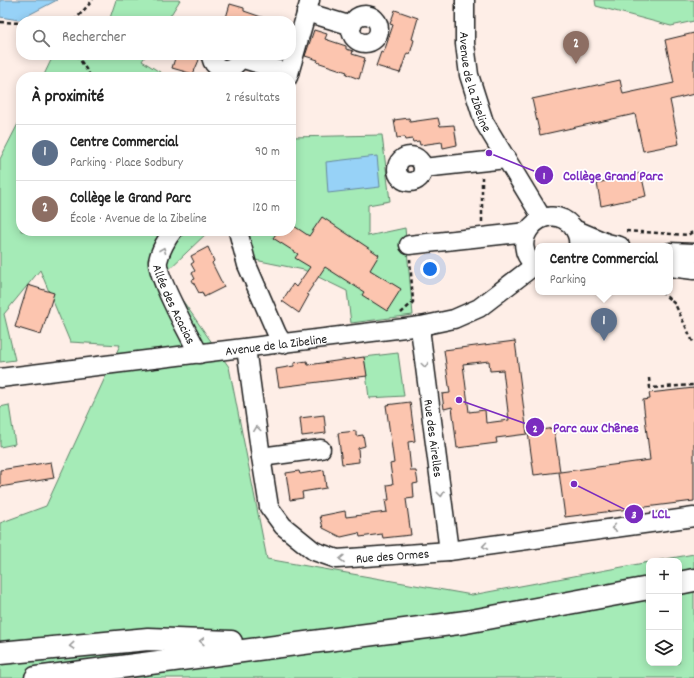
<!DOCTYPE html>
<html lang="fr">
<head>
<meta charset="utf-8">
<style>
  body { margin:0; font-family:Dekko,sans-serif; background:#f2f2f2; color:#222 }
  .controls { position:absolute; right:12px; bottom:12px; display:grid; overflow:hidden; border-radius:8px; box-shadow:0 2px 10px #0003 }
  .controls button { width:36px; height:36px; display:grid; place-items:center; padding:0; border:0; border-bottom:1px solid #e0e0e0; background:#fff; color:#222; font:20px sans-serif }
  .you { position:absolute; left:430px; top:269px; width:14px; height:14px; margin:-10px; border:3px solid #fff; border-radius:50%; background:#1a73e8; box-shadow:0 0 0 6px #1a73e833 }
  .badge { display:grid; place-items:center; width:26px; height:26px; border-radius:50%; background:#0f766e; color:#fff; font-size:13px; font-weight:700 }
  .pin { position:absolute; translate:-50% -33px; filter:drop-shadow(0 1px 2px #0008) }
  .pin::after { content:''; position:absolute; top:21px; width:14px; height:12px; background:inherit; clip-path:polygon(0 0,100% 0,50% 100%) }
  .popup { position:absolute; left:535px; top:243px; width:138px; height:52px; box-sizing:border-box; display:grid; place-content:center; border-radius:8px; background:#fff; filter:drop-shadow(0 1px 3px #0005); font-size:13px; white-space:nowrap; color:#767676 }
  .popup b { font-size:15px; color:#222 }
  .popup::after { content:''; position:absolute; left:50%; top:100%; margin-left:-8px; border:8px solid transparent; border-top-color:#fff }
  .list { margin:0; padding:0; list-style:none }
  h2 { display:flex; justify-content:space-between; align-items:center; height:52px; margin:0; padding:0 16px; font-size:17px }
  h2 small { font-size:13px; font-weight:400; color:#767676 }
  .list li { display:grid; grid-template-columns:26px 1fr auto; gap:12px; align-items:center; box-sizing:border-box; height:56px; padding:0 16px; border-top:1px solid #e0e0e0 }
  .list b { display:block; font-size:15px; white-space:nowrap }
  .list p { margin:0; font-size:13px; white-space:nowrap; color:#767676 }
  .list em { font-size:13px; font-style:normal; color:#767676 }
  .icon { flex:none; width:22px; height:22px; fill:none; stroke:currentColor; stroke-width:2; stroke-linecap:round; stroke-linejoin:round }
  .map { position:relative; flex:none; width:694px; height:678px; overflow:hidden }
  .search { position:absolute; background:#fff; box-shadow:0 2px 10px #0003; left:16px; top:16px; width:280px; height:44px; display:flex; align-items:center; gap:10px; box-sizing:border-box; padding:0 14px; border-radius:16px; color:#767676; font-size:15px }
  .panel { position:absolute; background:#fff; box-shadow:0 2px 10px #0003; left:16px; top:72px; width:280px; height:164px; border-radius:16px }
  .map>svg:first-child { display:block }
</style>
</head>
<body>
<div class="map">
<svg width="694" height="678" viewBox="0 0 694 678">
  <rect width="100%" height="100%" fill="#feeee7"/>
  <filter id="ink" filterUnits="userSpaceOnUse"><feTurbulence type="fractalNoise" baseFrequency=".025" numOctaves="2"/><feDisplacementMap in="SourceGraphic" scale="8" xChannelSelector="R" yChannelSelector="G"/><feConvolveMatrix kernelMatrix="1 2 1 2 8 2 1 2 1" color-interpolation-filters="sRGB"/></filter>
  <g filter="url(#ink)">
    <g fill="#a5ebb7" stroke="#60846a">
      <polygon points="116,0 180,0 167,21 109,21"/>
      <polygon points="595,0 694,0 694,21 671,26 596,6"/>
      <polygon points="60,55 146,55 142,61 168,77 43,77 52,58"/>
      <polygon points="21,118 21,231 209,231 164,274 229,367 267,559 472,595 649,562 649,663 679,663 679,561 655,561 694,554 694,678 0,678 0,523 46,506 120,345 70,342 40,270 4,314 15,360 0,362 0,159"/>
      <polygon points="382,135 390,201 368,205 368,236 405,228 413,315 351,323 347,291 304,270 255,260 247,231 291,231 291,137"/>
      <polygon points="398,353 404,396 369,398 364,357"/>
      <polygon points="9,405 15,444 0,447 0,407"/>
    </g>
    <g fill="#97d2f7" stroke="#66899f">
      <polygon points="0,0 57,0 19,20 0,17"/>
      <polygon points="377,156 380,187 328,193 326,162"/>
    </g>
    <g fill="#fcc5af" stroke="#1c1c1c" fill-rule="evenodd">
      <polygon points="230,4 244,8 244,11 267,19 266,21 225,21"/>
      <polygon points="395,10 418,18 412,39 414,40 410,54 407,53 400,73 376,66 381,52 383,53 386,46 393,25 390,24"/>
      <polygon points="314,30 327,34 325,39 346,46 346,49 353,51 352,54 365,58 359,79 346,74 347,72 317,62 318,60 305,56"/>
      <polygon points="694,33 694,94 670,100 679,144 643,151 635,114 540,135 532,99 620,80 623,94 674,83 665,40"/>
      <polygon points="176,55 199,55 198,59 199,60 193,74 172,68"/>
      <polygon points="409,118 410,122 438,118 440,126 454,125 457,145 443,148 442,142 420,145 419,141 413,142 412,139 405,140 404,137 397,138 394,120"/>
      <polygon points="641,173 646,196 601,206 597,183"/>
      <polygon points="322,217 379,255 370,270 401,289 387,311 362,295 364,292 325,267 307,294 309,295 299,313 282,301 293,284 296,287 310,267 295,258 298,254 273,238 278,231 291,231 291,224 309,236"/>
      <polygon points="208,247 214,261 212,263 224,287 204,297 202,292 199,293 192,280 195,279 192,273 195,271 191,264 194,262 191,256"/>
      <polygon points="28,285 54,293 41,335 15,327"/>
      <path d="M515,341L527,434L496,438L497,443L457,448L452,407L444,409L442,394L450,393L444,350ZM489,361L490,371L503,370L509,420L486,423L485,410L469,412L463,364Z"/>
      <polygon points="364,357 367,376 279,387 276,369 294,366 294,363 307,361 308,365"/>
      <polygon points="694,388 694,501 565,517 559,472 534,475 528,432 554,428 560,472 650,460 643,400 650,399 649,393"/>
      <polygon points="410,402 415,441 408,442 411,471 416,471 418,483 413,484 414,498 406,499 411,535 383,538 382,534 360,537 359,533 341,537 323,528 320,516 345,511 346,517 387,512 385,500 389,500 387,485 393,484 390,464 394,463 386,405"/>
      <polygon points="324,415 326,433 302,436 300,418"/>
      <polygon points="356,431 356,436 363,435 365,446 358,448 359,462 342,464 338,433"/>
      <polygon points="51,462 54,478 0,487 0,470"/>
      <polygon points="324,470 326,488 302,492 303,498 290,500 286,473 299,471 300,474"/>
    </g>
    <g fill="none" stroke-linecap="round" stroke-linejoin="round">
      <defs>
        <g id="minor">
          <path id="s1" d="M465,0V44L469,75L484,122L542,218"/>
          <polyline points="306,12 352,26"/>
          <circle cx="365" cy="29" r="14"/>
          <path d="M211,55C212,74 238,73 240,55"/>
          <polyline points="240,58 289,73"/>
          <polyline points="288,77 310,0"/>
          <circle cx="410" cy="169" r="13"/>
          <polyline points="423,168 506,159"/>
          <polyline points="574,229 607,243 620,246"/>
          <path id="s2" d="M173,231C167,238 160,251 158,261C156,275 191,339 199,354"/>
          <polyline points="238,231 247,265 277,334 283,344"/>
          <polyline points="409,245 527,232"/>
          <polyline points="670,252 694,253"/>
          <path d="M538,267C502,244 545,196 572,226C576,231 579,239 578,246"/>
          <polyline points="670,267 694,270"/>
          <path id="s3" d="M421,326V336L449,551"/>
          <path id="s4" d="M246,348L261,457L269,507L283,526L314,551L337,559L449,551L694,517"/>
          <path id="s5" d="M0,378L421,326L454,319L479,308L535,265"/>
          <polyline points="261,457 321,449"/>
        </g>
        <g id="major">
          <polyline points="679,583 694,580"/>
          <polyline points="0,653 148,639 231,642"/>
          <polyline points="36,678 466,622 649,588"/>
        </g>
      </defs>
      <use href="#minor" stroke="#1c1c1c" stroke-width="21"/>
      <use href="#major" stroke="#1c1c1c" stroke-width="25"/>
      <g stroke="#1c1c1c" stroke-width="2.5" stroke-dasharray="4 3" stroke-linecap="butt">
        <polyline points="74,21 93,0"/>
        <polyline points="0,22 21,23"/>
        <polyline points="77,55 91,77"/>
        <polyline points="482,222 482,177"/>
        <polyline points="626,231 688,235 694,231"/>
        <polyline points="661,292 675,304 694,344"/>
        <polyline points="401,313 413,302 410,259"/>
        <polyline points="649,378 650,388 694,385"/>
      </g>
      <use href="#minor" stroke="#fff" stroke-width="18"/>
      <use href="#major" stroke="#fff" stroke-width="22"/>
    </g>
    <defs><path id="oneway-chevron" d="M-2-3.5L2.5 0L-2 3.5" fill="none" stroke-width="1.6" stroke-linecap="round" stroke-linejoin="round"/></defs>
    <g stroke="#999">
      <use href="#oneway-chevron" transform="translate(163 250) rotate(-68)"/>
      <use href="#oneway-chevron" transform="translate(425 365) rotate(82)"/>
      <use href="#oneway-chevron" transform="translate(257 429) rotate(-98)"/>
      <use href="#oneway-chevron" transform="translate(441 494) rotate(83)"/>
      <use href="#oneway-chevron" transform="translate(614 528) rotate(172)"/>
      <use href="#oneway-chevron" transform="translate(485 546) rotate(172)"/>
      <use href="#oneway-chevron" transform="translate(342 559) rotate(179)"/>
      <use href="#oneway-chevron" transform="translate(202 641) rotate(-178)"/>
      <use href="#oneway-chevron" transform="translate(72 646) rotate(175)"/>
    </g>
  </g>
  <g text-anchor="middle" stroke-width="3.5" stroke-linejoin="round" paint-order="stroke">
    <g font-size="13" fill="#1c1c1c" stroke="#fff">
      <text dy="5" stroke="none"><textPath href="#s1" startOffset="83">Avenue de la Zibeline</textPath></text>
      <text dy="5" stroke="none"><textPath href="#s2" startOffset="80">Allée des Acacias</textPath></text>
      <text dy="5" stroke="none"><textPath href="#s5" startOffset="278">Avenue de la Zibeline</textPath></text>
      <text dy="5" stroke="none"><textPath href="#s3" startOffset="113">Rue des Airelles</textPath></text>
      <text dy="5" stroke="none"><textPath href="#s4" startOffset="304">Rue des Ormes</textPath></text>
    </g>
  </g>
  <path fill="none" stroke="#7b2cbf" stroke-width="1.5" d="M489 153L544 175M459 400L535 427M574 484L634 514"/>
  <g fill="#7b2cbf" stroke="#fff" stroke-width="1.5">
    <circle cx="489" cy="153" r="4"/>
    <circle cx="459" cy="400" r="4"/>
    <circle cx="574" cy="484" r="4"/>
    <circle cx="544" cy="175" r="10"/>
    <circle cx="535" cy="427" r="10"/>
    <circle cx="634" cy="514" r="10"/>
  </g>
  <g font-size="12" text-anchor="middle" font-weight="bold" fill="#fff">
    <text x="544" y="179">1</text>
    <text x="535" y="432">2</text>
    <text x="634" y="518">3</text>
  </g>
  <g font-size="14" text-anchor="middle" font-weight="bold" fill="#7b2cbf" stroke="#fff" stroke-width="3.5" stroke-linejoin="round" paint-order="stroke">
    <text x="613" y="180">Collège Grand Parc</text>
    <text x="596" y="432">Parc aux Chênes</text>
    <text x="661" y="518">LCL</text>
  </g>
</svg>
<div class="controls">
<button>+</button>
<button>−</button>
<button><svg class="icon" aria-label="layers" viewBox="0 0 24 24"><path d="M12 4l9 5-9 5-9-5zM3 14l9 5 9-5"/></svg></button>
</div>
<div class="you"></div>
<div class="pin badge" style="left:604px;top:341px;background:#5c6f8a">1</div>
<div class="popup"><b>Centre Commercial</b>Parking</div>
<div class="pin badge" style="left:576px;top:64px;background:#8d6e63">2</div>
<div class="search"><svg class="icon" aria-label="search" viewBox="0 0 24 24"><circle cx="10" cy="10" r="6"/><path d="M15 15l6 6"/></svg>Rechercher</div>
<section class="panel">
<h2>À proximité<small>2 résultats</small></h2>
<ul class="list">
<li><span class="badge" style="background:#5c6f8a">1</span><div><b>Centre Commercial</b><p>Parking · Place Sodbury</p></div><em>90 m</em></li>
<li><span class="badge" style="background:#8d6e63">2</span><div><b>Collège le Grand Parc</b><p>École · Avenue de la Zibeline</p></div><em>120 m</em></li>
</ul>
</section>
</div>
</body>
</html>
